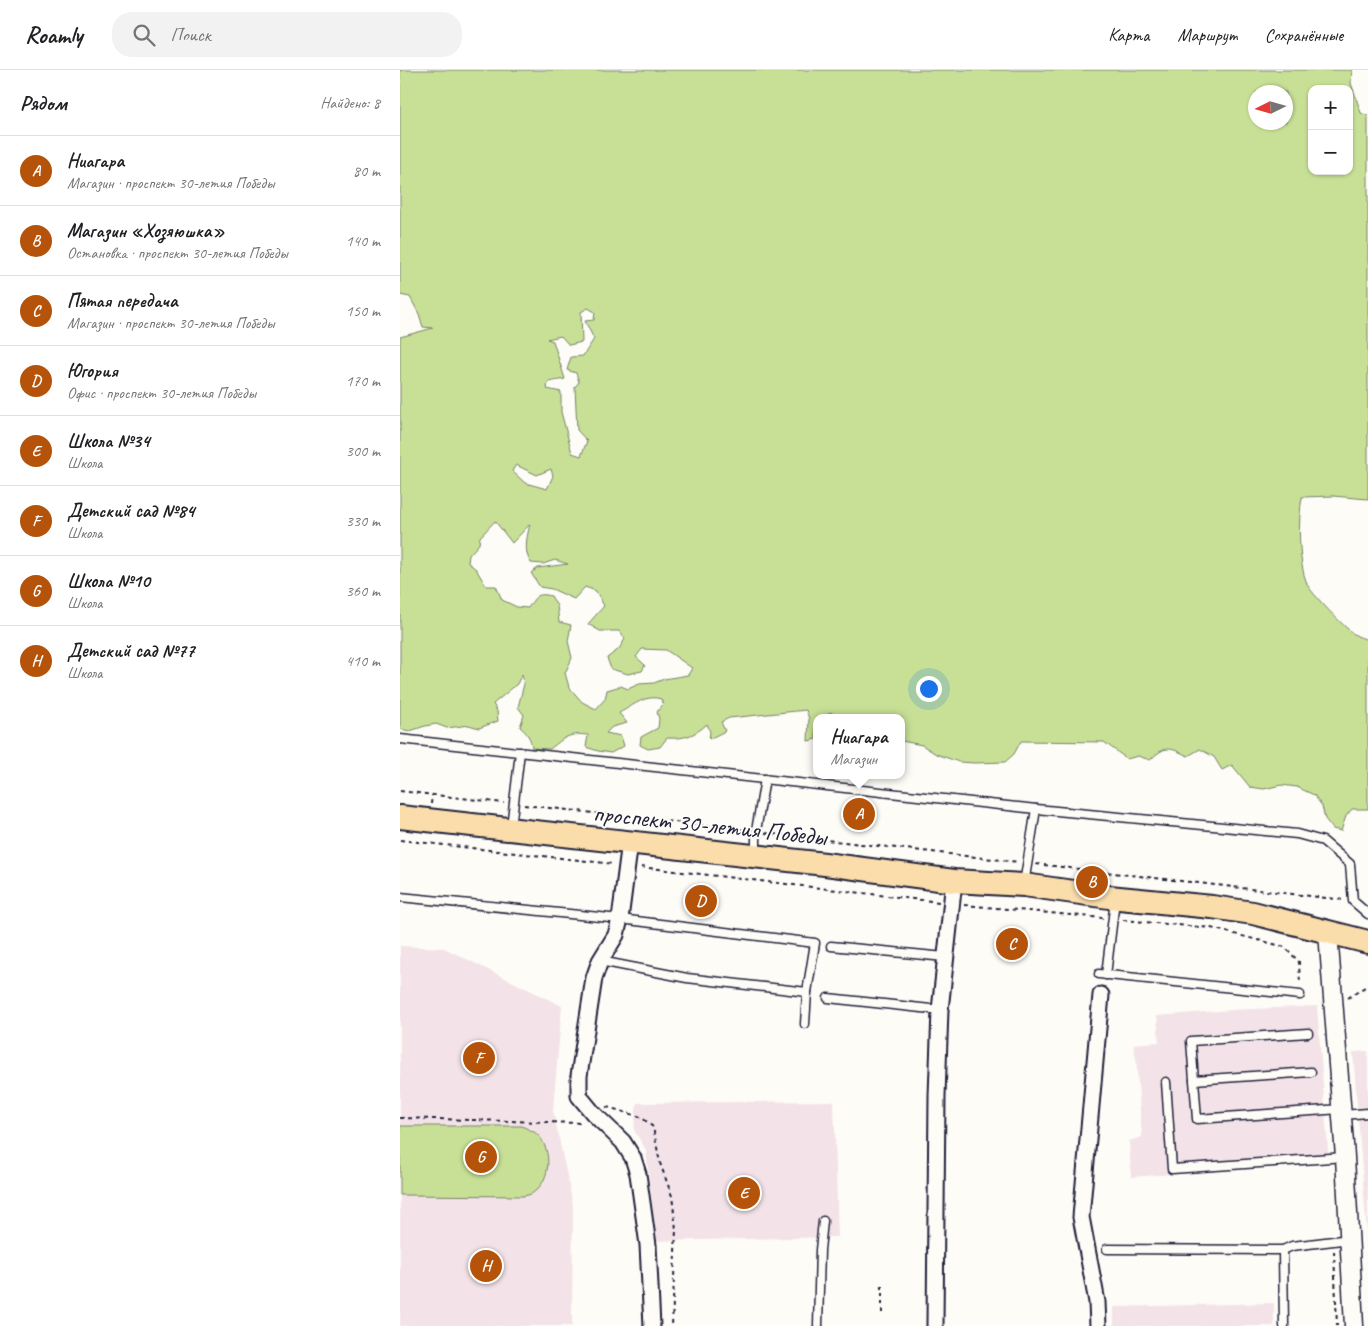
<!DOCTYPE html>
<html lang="ru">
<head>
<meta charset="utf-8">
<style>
  body { margin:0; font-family:Caveat,sans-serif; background:#f2f2f2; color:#202124 }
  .controls { position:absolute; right:15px; top:15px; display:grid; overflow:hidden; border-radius:10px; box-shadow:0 1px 4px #0004 }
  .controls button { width:45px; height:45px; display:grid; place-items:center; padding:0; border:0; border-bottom:1px solid #e0e0e0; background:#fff; color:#202124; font:25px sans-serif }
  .compass { position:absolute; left:848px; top:15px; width:45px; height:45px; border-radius:50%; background:#fff; box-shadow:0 1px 4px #0004; rotate:265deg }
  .you { position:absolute; left:528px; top:618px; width:18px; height:18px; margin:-12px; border:4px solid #fff; border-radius:50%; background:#1a73e8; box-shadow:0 0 0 8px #1a73e833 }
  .badge { display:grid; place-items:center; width:32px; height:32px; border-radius:50%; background:#b45309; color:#fff; font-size:16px; font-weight:700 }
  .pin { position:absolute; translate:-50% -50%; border:2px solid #fff; box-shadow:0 1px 5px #0006 }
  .popup { position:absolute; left:413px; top:644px; width:92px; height:65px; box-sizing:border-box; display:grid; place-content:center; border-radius:10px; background:#fff; filter:drop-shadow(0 1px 4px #0005); font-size:16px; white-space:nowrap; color:#757577 }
  .popup b { font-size:19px; color:#202124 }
  .popup::after { content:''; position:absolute; left:50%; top:100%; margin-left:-10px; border:10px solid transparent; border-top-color:#fff }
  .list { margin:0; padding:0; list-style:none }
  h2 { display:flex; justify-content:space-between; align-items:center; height:65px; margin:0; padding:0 20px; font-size:21px }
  h2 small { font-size:16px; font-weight:400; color:#757577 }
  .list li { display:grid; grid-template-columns:32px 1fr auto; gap:15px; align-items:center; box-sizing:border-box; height:70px; padding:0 20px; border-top:1px solid #e0e0e0 }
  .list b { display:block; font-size:19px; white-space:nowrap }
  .list p { margin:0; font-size:16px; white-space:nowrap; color:#757577 }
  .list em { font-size:16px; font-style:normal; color:#757577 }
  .icon { flex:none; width:28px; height:28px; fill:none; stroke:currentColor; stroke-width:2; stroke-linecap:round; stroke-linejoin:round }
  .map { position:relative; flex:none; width:968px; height:1256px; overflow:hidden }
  header { display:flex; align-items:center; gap:30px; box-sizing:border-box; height:70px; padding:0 25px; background:#fff; border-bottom:1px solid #e0e0e0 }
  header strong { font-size:24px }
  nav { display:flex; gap:28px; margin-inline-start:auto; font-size:18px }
  .search { width:350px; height:45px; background:#f2f2f2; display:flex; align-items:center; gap:12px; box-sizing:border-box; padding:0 18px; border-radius:20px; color:#757577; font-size:19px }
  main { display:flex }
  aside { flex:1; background:#fff }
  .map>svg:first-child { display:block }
</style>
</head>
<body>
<header>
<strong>Roamly</strong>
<div class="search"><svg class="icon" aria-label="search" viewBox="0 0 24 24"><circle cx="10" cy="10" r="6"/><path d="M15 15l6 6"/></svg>Поиск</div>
<nav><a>Карта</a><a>Маршрут</a><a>Сохранённые</a></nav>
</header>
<main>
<aside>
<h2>Рядом<small>Найдено: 8</small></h2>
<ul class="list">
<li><span class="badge">A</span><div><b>Ниагара</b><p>Магазин · проспект 30-летия Победы</p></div><em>80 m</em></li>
<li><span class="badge">B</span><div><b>Магазин «Хозяюшка»</b><p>Остановка · проспект 30-летия Победы</p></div><em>140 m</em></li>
<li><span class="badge">C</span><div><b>Пятая передача</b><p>Магазин · проспект 30-летия Победы</p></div><em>150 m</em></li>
<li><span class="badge">D</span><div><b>Югория</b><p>Офис · проспект 30-летия Победы</p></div><em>170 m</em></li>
<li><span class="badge">E</span><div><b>Школа №34</b><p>Школа</p></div><em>300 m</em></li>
<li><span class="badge">F</span><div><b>Детский сад №84</b><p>Школа</p></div><em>330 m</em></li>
<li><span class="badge">G</span><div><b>Школа №10</b><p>Школа</p></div><em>360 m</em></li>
<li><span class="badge">H</span><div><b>Детский сад №77</b><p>Школа</p></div><em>410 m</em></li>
</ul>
</aside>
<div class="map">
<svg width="968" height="1256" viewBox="0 0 968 1256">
  <rect width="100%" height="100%" fill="#fdfcf7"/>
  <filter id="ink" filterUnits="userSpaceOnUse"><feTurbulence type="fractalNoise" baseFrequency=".02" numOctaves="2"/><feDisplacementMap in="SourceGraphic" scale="10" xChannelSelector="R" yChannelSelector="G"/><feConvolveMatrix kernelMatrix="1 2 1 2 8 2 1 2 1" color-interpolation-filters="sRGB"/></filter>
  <g filter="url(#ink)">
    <g fill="#f3e3e8">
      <polygon points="0,876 44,878 162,936 153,1040 173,1135 172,1256 0,1256"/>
      <polygon points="917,936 929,1093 731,1107 729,1071 742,1067 736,988 733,974 759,972 757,946 830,940"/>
      <polygon points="968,981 968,1177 953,982"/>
      <polygon points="434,1031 438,1167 256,1171 246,1080 234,1060 237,1033"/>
      <polygon points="874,1233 874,1256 714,1256 714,1237"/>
    </g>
    <g fill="#c8e096" stroke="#758168" fill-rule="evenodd">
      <path d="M0,0H952L951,13L961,43L968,46V429L933,426L902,427C898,450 898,492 907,514C910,522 946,559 954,564C958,567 963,568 968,570V739H952L946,746L941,761L933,759L925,749L922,736L914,725L897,717L881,715L864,719L850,717L832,695L822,700L814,687L800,679L788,686C769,677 766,675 750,690L738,686L727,689L704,672L621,671L614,684L605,692L575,693L559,692L536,684L522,675L502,671V648H487L486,646L481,648H437L431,642L423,648H416V669L408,671L409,649L406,640L329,648L321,652L325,661L309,669L310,662L307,654C294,666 284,669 267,668L260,677L248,679L240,675L241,667L258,658L259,649L257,642L263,634L261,629C245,624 233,636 219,643L227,653L212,657L206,663L221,666L224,676L211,683L198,681L186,677L188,665C168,663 165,667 150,679L132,678C131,668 127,663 120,657L124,645L118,637L124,614L122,604L117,614L93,634L97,641L98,651L79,658L69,655L47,658L36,654L25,656L10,661L0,659V267L33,258L23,257L19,244L10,227L0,225ZM912,19H949V101H912ZM856,22H886V52H856ZM188,238L195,242L194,250L185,251L194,269L183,286L171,287L167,300L176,303L179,312L175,317L177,360L187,371L181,386L172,383L161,342V322L147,319L148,312L165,309L153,271L147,269L161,266L169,275L182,272L181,242ZM116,395L137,405L151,399L153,406L147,419L125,413L112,401ZM95,451L112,473L130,454C127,467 123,481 131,493L143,494L155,490L168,494L138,498L131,503L140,517L152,519L174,529L185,517L196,521L204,536L188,554L200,561H219L225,569L219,579L207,588L211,599L228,604L242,601L245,595L236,587L242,579L266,580L292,598L288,605L264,609L254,613L239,614L228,619L221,616L207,620L205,629L196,639L182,632L169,617L165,603L172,588L168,571L171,555L159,552L157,536L151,526C136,522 135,528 128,538L117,537L102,530L96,516H86L76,499L68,493L69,485L79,474L80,467Z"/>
      <path d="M0,1056H122C127,1059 135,1061 139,1066C152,1082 151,1109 134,1122C131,1125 127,1125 123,1126L0,1125Z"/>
    </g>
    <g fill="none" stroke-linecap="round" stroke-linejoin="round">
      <defs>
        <g id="service">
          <polyline points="0,669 636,739 897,764 923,771 950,794 953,831 968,844"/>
          <polyline points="111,757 120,682"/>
          <polyline points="356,783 356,761 365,709"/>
          <polyline points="624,814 636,739"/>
          <polyline points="0,827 220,849 415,873 407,922 405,954"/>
          <polyline points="431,876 545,887"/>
          <polyline points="200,891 287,908 407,922"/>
          <polyline points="699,904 900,925"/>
          <polyline points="706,905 715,830"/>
          <polyline points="428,928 540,940"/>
          <polyline points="908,963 791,971 797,1049 941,1039"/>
          <polyline points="794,1010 911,1002"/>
          <polyline points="766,1012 772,1099 945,1087"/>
          <polyline points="942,1045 968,1043"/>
          <polyline points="707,1179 883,1180 892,1176 950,1169"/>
          <polyline points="883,1180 884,1256"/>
          <polyline points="418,1256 420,1180 423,1151"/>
        </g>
        <g id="minor">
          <polyline points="230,772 220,849 216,865 200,891 194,908 179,1006 179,1026 193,1043 223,1072 233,1088 238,1104 248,1175 252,1256"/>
          <polyline points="535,1256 537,1026 540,940 554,811"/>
          <polyline points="698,1256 697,1232 681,1147 701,925"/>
        </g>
        <polyline id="tertiary" points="928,862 945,1087 954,1256"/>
        <polyline id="primary" points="0,747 425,794 554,811 624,815 709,827 812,837 853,843 968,872"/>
      </defs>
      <use href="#service" stroke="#22223b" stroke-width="11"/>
      <use href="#minor" stroke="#22223b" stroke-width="19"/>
      <use href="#tertiary" stroke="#22223b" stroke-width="21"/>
      <use href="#primary" stroke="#22223b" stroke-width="26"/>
      <g stroke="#22223b" stroke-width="2" stroke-dasharray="4 4" stroke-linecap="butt">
        <polyline points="0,721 104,733"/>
        <polyline points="31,734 32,725"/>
        <polyline points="124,735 345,760"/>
        <polyline points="365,763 619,792"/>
        <polyline points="0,770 214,794"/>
        <polyline points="636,794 944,830"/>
        <polyline points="241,797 539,832"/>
        <polyline points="564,835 703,848"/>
        <polyline points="723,850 811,858 885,877 899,892 900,914"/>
        <polyline points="948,928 968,915"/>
        <polyline points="206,1037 211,1038 241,1047 253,1057 260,1093 272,1126 276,1159 272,1256"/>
        <polyline points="0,1048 181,1053"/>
        <polyline points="934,1181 937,1256"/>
        <polyline points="482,1215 482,1243"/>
      </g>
      <use href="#service" stroke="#fdfcf7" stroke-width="8"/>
      <use href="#minor" stroke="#fdfcf7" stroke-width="15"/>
      <use href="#tertiary" stroke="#fdfcf7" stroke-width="18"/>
      <use href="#primary" stroke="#faddab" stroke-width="22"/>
    </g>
  </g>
  <g text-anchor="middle" stroke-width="4" stroke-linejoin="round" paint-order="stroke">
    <g font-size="25" fill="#22223b" stroke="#fdfcf7">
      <text transform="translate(310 754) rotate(6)" y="9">проспект 30-летия Победы</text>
    </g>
  </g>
</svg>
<div class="controls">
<button>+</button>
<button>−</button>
</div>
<svg class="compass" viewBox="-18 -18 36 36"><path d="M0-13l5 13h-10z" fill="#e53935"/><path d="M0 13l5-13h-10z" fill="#757577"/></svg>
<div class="you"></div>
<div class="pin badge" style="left:459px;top:744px">A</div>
<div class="popup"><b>Ниагара</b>Магазин</div>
<div class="pin badge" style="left:692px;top:812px">B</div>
<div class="pin badge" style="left:612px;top:874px">C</div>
<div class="pin badge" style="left:301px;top:831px">D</div>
<div class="pin badge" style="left:344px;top:1123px">E</div>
<div class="pin badge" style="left:79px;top:988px">F</div>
<div class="pin badge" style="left:81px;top:1087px">G</div>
<div class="pin badge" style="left:86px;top:1196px">H</div>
</div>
</main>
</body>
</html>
